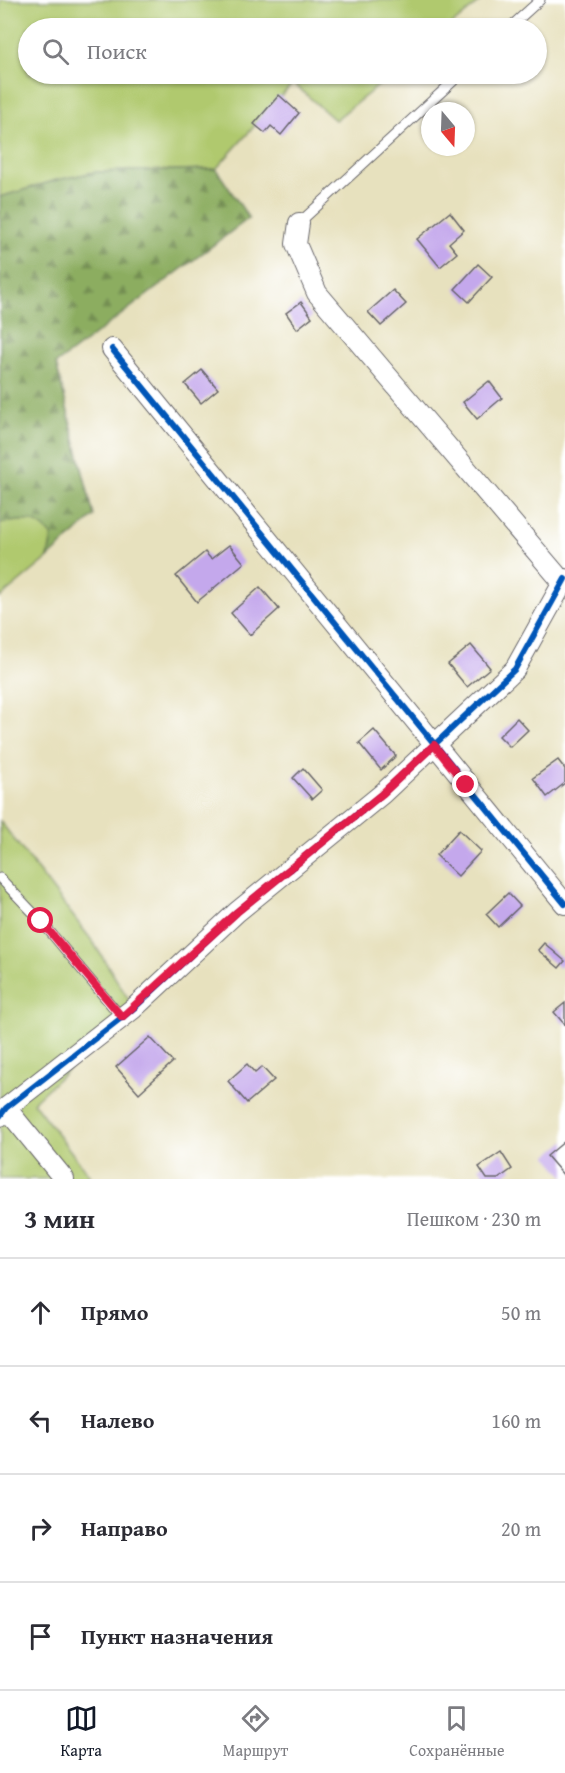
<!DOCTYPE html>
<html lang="ru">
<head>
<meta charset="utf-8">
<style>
  body { margin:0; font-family:"Gentium Book Plus",serif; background:#f2f2f3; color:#2b2b33 }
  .compass { position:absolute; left:421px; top:102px; width:54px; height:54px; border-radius:50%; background:#fff; box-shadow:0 2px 4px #0004; rotate:161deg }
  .stop { position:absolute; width:18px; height:18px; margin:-14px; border:4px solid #e11d48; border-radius:50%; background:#fff }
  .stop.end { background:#e11d48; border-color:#fff; box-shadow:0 2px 6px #0008 }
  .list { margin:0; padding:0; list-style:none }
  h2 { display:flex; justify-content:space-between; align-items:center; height:78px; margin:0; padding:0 24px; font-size:26px }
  h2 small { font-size:20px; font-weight:400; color:#7c7c81 }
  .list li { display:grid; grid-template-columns:39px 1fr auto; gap:18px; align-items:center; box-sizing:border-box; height:108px; padding:0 24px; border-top:2px solid #e1e1e2 }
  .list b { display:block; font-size:22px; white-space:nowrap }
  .list em { font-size:20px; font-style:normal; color:#7c7c81 }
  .icon { flex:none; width:33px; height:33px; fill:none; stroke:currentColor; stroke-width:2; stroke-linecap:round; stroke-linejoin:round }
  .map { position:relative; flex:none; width:565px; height:1179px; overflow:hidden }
  .search { position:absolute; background:#fff; box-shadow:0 2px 4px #0004; left:18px; right:18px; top:18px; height:66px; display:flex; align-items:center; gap:15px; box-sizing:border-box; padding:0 21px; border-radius:33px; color:#7c7c81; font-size:22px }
  .sheet { height:510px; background:#fff }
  nav { display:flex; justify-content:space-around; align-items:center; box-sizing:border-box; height:84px; border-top:2px solid #e1e1e2; background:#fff; font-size:16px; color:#7c7c81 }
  nav a { display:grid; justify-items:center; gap:3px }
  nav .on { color:#111827 }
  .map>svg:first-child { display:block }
</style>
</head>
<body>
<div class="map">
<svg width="565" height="1179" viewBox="0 0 565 1179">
  <defs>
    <pattern id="forest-firs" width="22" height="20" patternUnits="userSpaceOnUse" patternTransform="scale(1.5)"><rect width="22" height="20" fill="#8cad61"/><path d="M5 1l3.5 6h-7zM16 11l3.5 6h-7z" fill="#728c51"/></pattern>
  </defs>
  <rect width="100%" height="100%" fill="#fff"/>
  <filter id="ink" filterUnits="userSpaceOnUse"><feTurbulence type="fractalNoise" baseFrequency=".0167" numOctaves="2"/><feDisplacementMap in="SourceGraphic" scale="12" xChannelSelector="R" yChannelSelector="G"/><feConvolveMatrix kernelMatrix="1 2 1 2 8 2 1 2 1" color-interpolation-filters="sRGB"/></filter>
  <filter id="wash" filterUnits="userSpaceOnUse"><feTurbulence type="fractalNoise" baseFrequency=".008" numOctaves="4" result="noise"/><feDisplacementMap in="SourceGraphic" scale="24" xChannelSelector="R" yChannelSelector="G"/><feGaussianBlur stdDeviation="1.35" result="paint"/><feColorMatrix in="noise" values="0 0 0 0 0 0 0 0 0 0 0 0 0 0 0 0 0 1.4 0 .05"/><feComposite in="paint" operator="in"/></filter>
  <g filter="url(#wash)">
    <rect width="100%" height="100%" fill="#e7e1be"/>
    <g fill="#b0c96e" stroke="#697654" stroke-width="1.5">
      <polygon points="0,0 482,0 448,28 28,28 28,74 393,74 335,120 293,83 216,169 95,172 57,180 0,197"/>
      <polygon points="27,519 42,525 52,536 48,558 0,598 0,523"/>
      <polygon points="0,821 93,942 134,1008 33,1102 92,1179 0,1179"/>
    </g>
    <path fill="url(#forest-firs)" stroke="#57684e" stroke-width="1.5" d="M216,169L249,218L56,364L94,516L48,558L52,536C33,515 25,521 0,523V197L57,180L95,172Z"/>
    <g id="blocks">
      <g fill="#c4a8ec">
        <polygon points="279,95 299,113 281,135 271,126 265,133 254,124"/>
        <polygon points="450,212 464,230 449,243 457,253 440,267 417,239"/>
        <polygon points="478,264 492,277 469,302 455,289"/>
        <polygon points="393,290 406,304 381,326 368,312"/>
        <polygon points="301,302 312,317 297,329 286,313"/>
        <polygon points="202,370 218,389 201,403 185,384"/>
        <polygon points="489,381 502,398 477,419 463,402"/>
        <polygon points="229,545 244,563 197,602 176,576 205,552 211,559"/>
        <polygon points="260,587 279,609 250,635 231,613"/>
        <polygon points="471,645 490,668 467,687 448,664"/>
        <polygon points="517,718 528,730 510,747 499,736"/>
        <polygon points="374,730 396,756 381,770 359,743"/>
        <polygon points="558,760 565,769 565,783 547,797 533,778"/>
        <polygon points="303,768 322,790 312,799 293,778"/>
        <polygon points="459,830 481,851 458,876 436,855"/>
        <polygon points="508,893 520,906 498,927 486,914"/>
        <polygon points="544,943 565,961 559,968 538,950"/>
        <polygon points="565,1003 565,1025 554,1012"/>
        <polygon points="150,1037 173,1062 139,1093 116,1067"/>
        <polygon points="247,1064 255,1073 262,1067 274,1080 247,1103 228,1081"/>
        <polygon points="565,1141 565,1177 547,1156"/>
        <polygon points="501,1152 512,1169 498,1179 487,1179 479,1167"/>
      </g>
    </g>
  </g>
  <g filter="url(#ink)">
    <use href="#blocks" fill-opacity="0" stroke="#676569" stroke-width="1.5"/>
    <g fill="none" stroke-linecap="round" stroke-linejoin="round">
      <defs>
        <g id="lane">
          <polyline points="509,28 540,0"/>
          <polyline points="299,223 461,74"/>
          <polyline points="0,878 41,921 122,1018"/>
        </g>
        <g id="street">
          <polyline points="299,223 296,244 317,293 565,585"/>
          <polyline points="112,349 565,904"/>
          <polyline points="6,1108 64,1179"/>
          <polyline points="0,1116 6,1108 134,1008 237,912 382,794 515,669 565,579"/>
        </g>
      </defs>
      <use href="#lane" stroke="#676569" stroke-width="11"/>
      <use href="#street" stroke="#676569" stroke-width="22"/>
      <use href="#lane" stroke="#fff" stroke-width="9"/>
      <use href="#street" stroke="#fff" stroke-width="20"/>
      <defs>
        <g id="cycleway">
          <polyline points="112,349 565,904"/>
          <polyline points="0,1116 6,1108 134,1008 237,912 382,794 515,669 565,579"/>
        </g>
      </defs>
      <use href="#cycleway" stroke="#fff" stroke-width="10"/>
      <use href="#cycleway" stroke="#0057b8" stroke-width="6"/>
    </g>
  </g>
  <g fill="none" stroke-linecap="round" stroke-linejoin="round" filter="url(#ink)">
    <polyline stroke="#e11d48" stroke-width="8" points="41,921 122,1017 237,912 382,794 434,745 466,785"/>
  </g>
</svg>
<svg class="compass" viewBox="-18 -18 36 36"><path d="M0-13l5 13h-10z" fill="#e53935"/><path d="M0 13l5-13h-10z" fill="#7c7c81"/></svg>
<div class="stop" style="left:41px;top:921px"></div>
<div class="stop end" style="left:466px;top:785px"></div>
<div class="search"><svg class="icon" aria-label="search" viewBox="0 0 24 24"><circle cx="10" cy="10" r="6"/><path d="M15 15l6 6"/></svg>Поиск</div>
</div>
<section class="sheet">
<h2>3 мин<small>Пешком · 230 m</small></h2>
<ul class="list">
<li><svg class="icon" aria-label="ahead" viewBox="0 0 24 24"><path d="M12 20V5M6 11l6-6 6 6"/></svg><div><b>Прямо</b></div><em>50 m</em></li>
<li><svg class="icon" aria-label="left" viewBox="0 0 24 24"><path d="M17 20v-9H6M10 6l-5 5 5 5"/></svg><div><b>Налево</b></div><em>160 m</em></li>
<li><svg class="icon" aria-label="right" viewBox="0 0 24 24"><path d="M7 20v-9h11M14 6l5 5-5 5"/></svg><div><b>Направо</b></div><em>20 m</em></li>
<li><svg class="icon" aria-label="arrive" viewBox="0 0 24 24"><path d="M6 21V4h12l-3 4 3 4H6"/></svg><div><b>Пункт назначения</b></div></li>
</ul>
</section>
<nav>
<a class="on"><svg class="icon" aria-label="map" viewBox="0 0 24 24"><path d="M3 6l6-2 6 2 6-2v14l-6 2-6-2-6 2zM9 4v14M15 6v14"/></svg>Карта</a>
<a><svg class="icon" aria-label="directions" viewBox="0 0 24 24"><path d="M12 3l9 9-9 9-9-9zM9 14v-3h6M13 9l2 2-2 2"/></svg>Маршрут</a>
<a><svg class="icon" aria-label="saved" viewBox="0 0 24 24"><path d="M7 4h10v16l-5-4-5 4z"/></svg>Сохранённые</a>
</nav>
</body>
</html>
